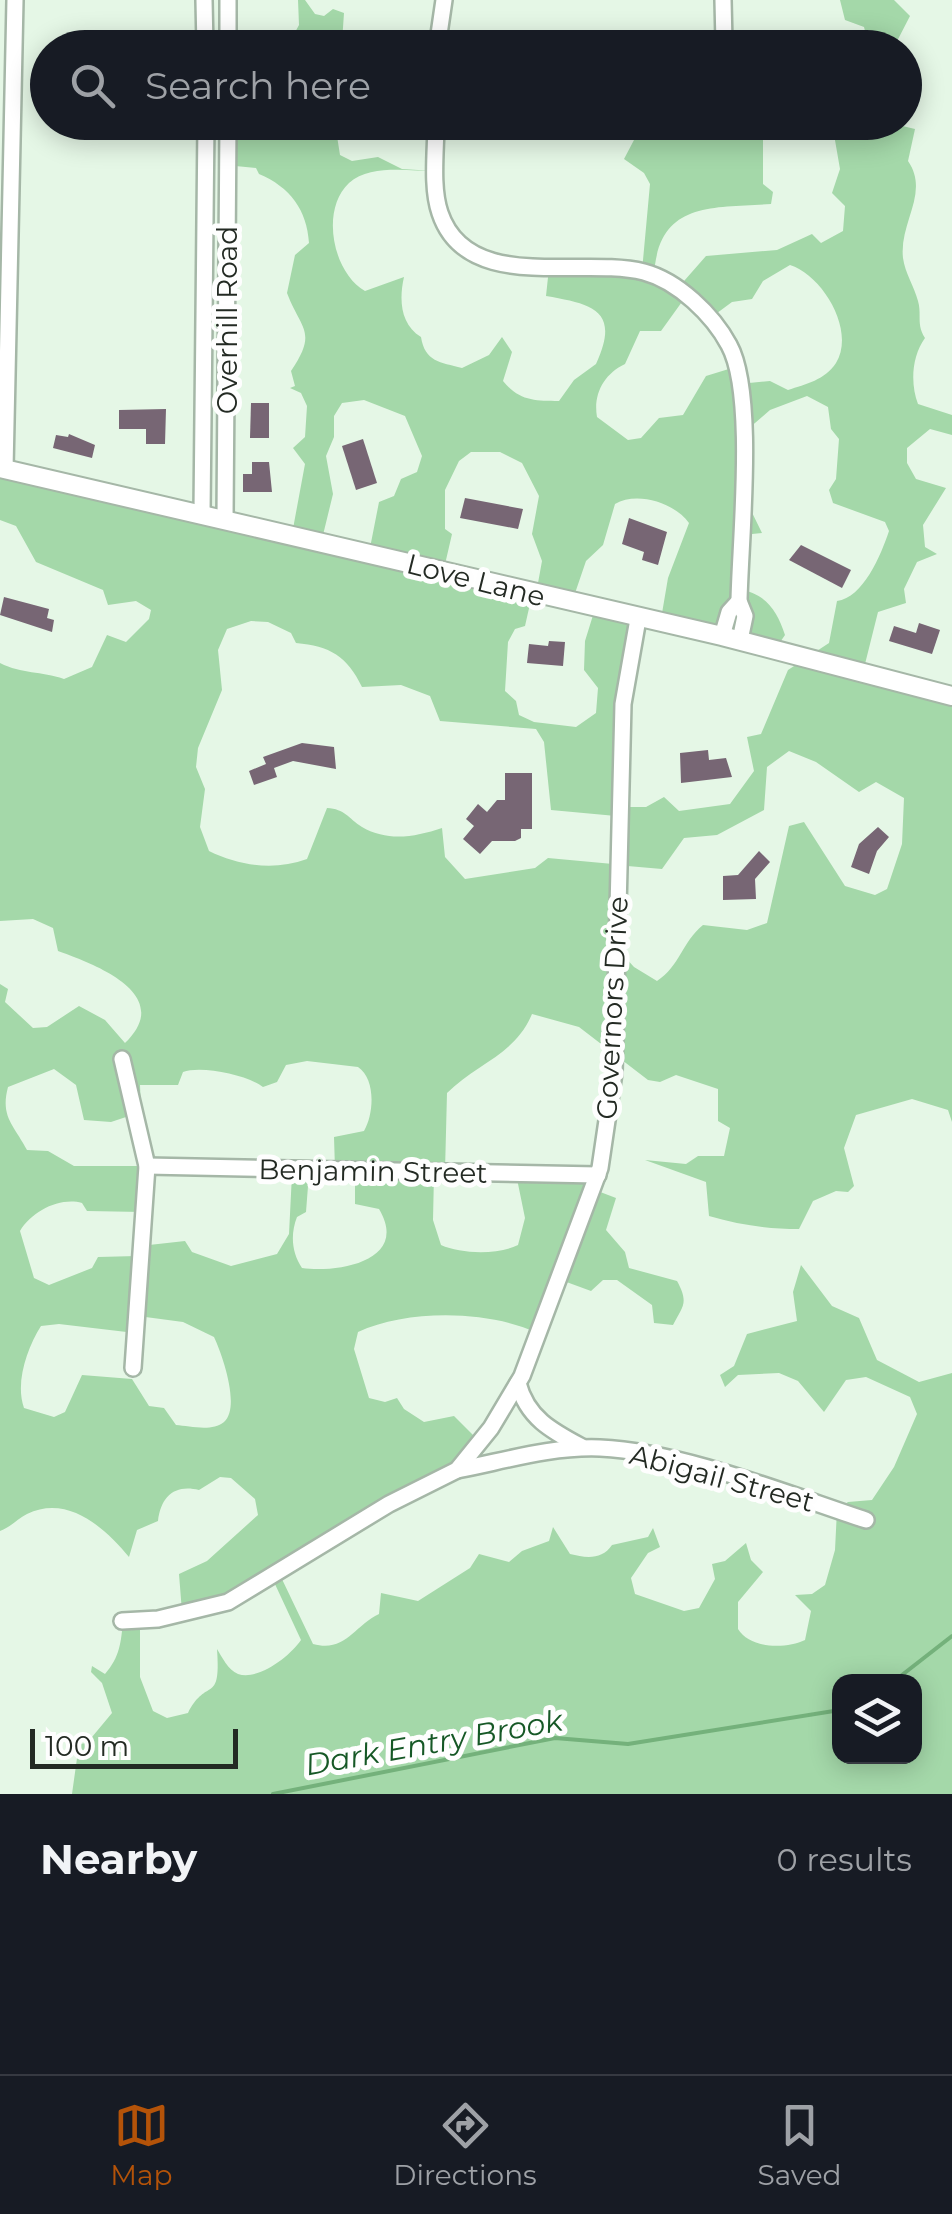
<!DOCTYPE html>
<html lang="en">
<head>
<meta charset="utf-8">
<style>
  body { margin:0; font-family:Montserrat,sans-serif; background:#20242c; color:#f1f3f6 }
  .controls { position:absolute; right:30px; bottom:30px; display:grid; overflow:hidden; border-radius:20px; box-shadow:0 5px 25px #0003 }
  .controls button { width:90px; height:90px; display:grid; place-items:center; padding:0; border:0; border-bottom:2px solid #363941; background:#171b24; color:#f1f3f6; font:50px sans-serif }
  .scale { position:absolute; left:30px; bottom:25px; width:208px; box-sizing:border-box; padding-left:10px; border:5px solid #232a23; border-top:0; font-size:28px; line-height:35px; white-space:nowrap; color:#232a23; -webkit-text-stroke:8px #fefefe; paint-order:stroke }
  .list { margin:0; padding:0; list-style:none }
  h2 { display:flex; justify-content:space-between; align-items:center; height:130px; margin:0; padding:0 40px; font-size:42px }
  h2 small { font-size:32px; font-weight:400; color:#9ea1a6 }
  .icon { flex:none; width:55px; height:55px; fill:none; stroke:currentColor; stroke-width:2; stroke-linecap:round; stroke-linejoin:round }
  .map { position:relative; flex:none; width:952px; height:1794px; overflow:hidden }
  .search { position:absolute; background:#171b24; box-shadow:0 5px 25px #0003; left:30px; right:30px; top:30px; height:110px; display:flex; align-items:center; gap:25px; box-sizing:border-box; padding:0 35px; border-radius:55px; color:#9ea1a6; font-size:38px }
  .sheet { height:280px; background:#171b24 }
  nav { display:flex; justify-content:space-around; align-items:center; box-sizing:border-box; height:140px; border-top:2px solid #363941; background:#171b24; font-size:28px; color:#9ea1a6 }
  nav a { display:grid; justify-items:center; gap:5px }
  nav .on { color:#b45309 }
  .map>svg:first-child { display:block }
</style>
</head>
<body>
<div class="map">
<svg width="952" height="1794" viewBox="0 0 952 1794">
  <rect width="100%" height="100%" fill="#e5f7e6"/>
  <g fill="#a4d8a9" fill-rule="evenodd">
    <polygon points="298,0 305,0 315,14 324,16 333,9 344,13 342,42 332,47 290,47 284,39 293,36 299,25"/>
    <polygon points="840,0 894,0 910,16 894,47 869,47 864,27 845,20"/>
    <path d="M293,124L326,123L337,136L340,155L352,161L378,157L402,169L434,171C409,171 370,164 349,183C320,210 333,273 365,291L404,277C399,299 400,324 421,337C425,362 440,362 462,368L489,355L502,337L512,352L503,381C519,401 535,401 559,401L574,380L596,364C621,310 592,304 546,296L549,268L642,271L650,184L644,173L624,159L634,140L626,123H768L763,133V184L773,192L771,204C711,208 658,201 654,276L677,289L706,256L777,250L812,234L821,243L843,231L845,206L832,193L840,169L832,123H890L915,129L908,161C930,193 899,222 903,258C905,273 914,286 918,301C922,315 916,324 925,338C912,356 910,383 918,404L952,415V435L930,429L907,448V463L916,479L946,488L923,525L925,547L937,554L917,562L904,589L906,603L878,612L864,668L952,697V1122L948,1110L912,1099L856,1115L844,1148L854,1186L848,1192L836,1191L813,1201L799,1229C768,1229 740,1225 709,1216L706,1182L645,1160L686,1164L698,1156H724L730,1128L718,1121V1089L676,1075L660,1082L648,1080L579,1027L532,1014C515,1055 477,1063 447,1093L445,1171L434,1174L433,1220L441,1245C461,1254 498,1255 518,1245L525,1218L516,1174L594,1176L595,1190L616,1198L606,1230L625,1252L629,1268L677,1281C689,1303 683,1306 673,1325L654,1323L652,1305L617,1280H603L591,1291L561,1280L537,1333C489,1310 407,1309 358,1332L354,1349L369,1398L385,1402L397,1398L404,1409L424,1422L454,1416L479,1441L459,1468L280,1575L313,1644C345,1653 354,1626 379,1614L381,1593L418,1601L470,1568L479,1554L509,1562L522,1551L549,1541L553,1527L570,1554C586,1558 602,1560 612,1545L648,1537L653,1528L660,1547L648,1553L631,1578L635,1594L684,1611L699,1608L715,1579L712,1564L725,1561L746,1543L751,1560L763,1572L738,1602V1629C750,1649 786,1649 805,1640L811,1611L795,1595L812,1594L825,1585L835,1550L837,1510L848,1502L872,1500L894,1467L917,1414L910,1397L866,1377L846,1380L824,1412L798,1381L779,1373L738,1375L725,1387L720,1375L734,1366L747,1334L797,1321L793,1292L801,1265L832,1306L859,1318L877,1360L919,1382L952,1373V1794H72L79,1744L87,1743L112,1713L102,1683L91,1672L92,1666L105,1674C120,1657 121,1642 123,1621L140,1624V1677L153,1711L167,1718L188,1713C207,1676 221,1706 217,1649C222,1657 228,1670 238,1674C259,1681 291,1655 301,1640L274,1582L182,1612L179,1574L207,1561L258,1515L255,1499L231,1478L220,1477L199,1490C175,1484 161,1496 158,1521L137,1530L129,1557C105,1528 68,1494 27,1514C17,1519 11,1527 0,1531V984L8,989L5,1002L33,1028L47,1027L79,1006L105,1020L125,1043C176,994 94,964 58,951L53,928L33,919L0,921V663C22,674 41,671 64,679L92,667L107,635L126,642L149,619L151,610L136,601L108,605L103,590L36,562L16,526L0,520V470L292,534L305,464L293,448L305,437L307,406L301,393L290,388L295,386L291,371C318,331 301,330 287,293L295,255L309,243C307,210 290,187 259,174L256,168L225,165L227,132H281ZM790,265C822,275 856,330 836,363C825,380 806,384 788,390L770,381L739,384L732,368L706,376L683,415L659,418L641,438L628,440L597,417C593,394 604,374 625,364L640,331H661L684,299L709,319L732,302L752,299L763,281ZM807,396L828,407L831,429L839,439L836,479L829,490L833,503L885,522L889,531C881,555 863,598 837,601L829,643L788,670L761,734L747,737L754,771L730,804L679,811L664,797L646,807H621L633,620L594,612L585,641L584,670L598,688L596,713L576,727L534,722L519,715L516,701L505,691L508,642L515,629L525,626L532,595L443,573L452,534L445,529V490L459,461L471,452H500L522,463L539,496L532,534L542,561L536,594L572,602L586,561L603,545L615,504C637,491 675,503 689,523L668,578L660,625L772,654L785,635C777,610 765,593 738,589L742,535L762,533L740,488L741,435L770,410ZM364,400L405,416L422,456L417,472L401,479L394,496L379,502L369,553L323,535L333,494L326,456L334,437V416L342,403ZM251,621L268,622L291,633L296,643C330,646 347,656 362,687L401,685L430,696L440,721L536,729L544,742L551,810L616,816L613,864L548,858L535,868L465,879L445,857L442,828C415,837 388,842 362,827C348,818 345,809 327,808L307,859C274,871 240,866 209,851L200,827L205,789L196,767L198,748L222,690L218,650L227,629ZM789,751L816,762L859,792L876,782L904,798L902,844L887,889L875,895L845,886L804,822L789,826L767,923L747,930L703,925C682,942 680,966 657,981L634,967L614,945L616,865L662,869L684,838L717,835L764,810L767,767ZM307,1061L358,1067C376,1079 374,1114 364,1131L334,1137L335,1169L355,1172V1204L379,1209C410,1261 338,1273 302,1268C292,1253 290,1235 297,1217L306,1212L309,1173L292,1174L289,1234L277,1254L231,1266L192,1252L185,1241L140,1246L137,1256L98,1257L92,1268L49,1285L34,1278L20,1231C32,1211 60,1197 82,1203L87,1211L142,1212L145,1166H74L48,1151L27,1150C14,1125 0,1117 8,1087L54,1069L76,1085L84,1120L111,1122L141,1112L140,1085H178L183,1072C201,1065 248,1075 263,1087L277,1082L286,1065ZM138,1316L183,1322L214,1337C222,1354 241,1407 224,1422C212,1432 190,1426 176,1425L164,1408L149,1406L132,1379L82,1375L65,1412L54,1417L24,1408C15,1383 27,1348 41,1326L59,1324L135,1333ZM840,1682H914V1756H840Z"/>
  </g>
  <g fill="none" stroke-linecap="round" stroke-linejoin="round">
    <g stroke="#74b17b" stroke-width="4">
      <polyline points="893,1682 952,1636"/>
      <polyline points="273,1794 555,1738 628,1744 840,1710"/>
    </g>
  </g>
  <g fill="#776674">
    <polygon points="251,403 269,403 269,438 250,438"/>
    <polygon points="166,409 165,444 146,444 146,429 119,429 119,410"/>
    <polygon points="69,434 95,445 92,458 53,448 56,435 68,437"/>
    <polygon points="363,439 377,483 356,490 342,446"/>
    <polygon points="252,462 269,462 272,492 243,492 243,474 252,474"/>
    <polygon points="465,498 523,509 518,529 460,518"/>
    <polygon points="629,518 667,532 658,565 642,560 644,552 622,544"/>
    <polygon points="801,545 851,570 842,588 789,560"/>
    <polygon points="4,597 49,609 47,618 54,620 52,632 0,615"/>
    <polygon points="919,623 940,630 932,654 889,641 894,626 916,633"/>
    <polygon points="549,641 565,642 563,666 527,663 529,644 548,646"/>
    <polygon points="302,743 334,747 336,769 293,761 274,768 277,777 254,785 249,771 266,764 263,757"/>
    <polygon points="708,750 709,760 726,758 732,777 681,783 680,753"/>
    <polygon points="505,773 532,773 532,829 521,829 521,838 515,841 492,841 480,854 463,839 474,826 466,819 478,804 487,812 497,800 505,800"/>
    <polygon points="878,827 889,837 877,851 869,874 851,867 859,844"/>
    <polygon points="759,851 770,862 755,879 756,899 723,900 723,876 738,875"/>
  </g>
  <g fill="none" stroke-linecap="round" stroke-linejoin="round">
    <defs>
      <g id="minor">
        <polyline points="204,0 205,48"/>
        <polyline points="723,0 724,43"/>
        <polyline points="228,48 228,0"/>
        <polyline points="437,48 444,0"/>
        <path d="M436,122C436,150 431,187 440,213C467,294 581,256 644,272C678,281 713,315 729,345C756,394 740,541 739,601L745,616L740,640"/>
        <polyline points="5,469 15,0"/>
        <polyline points="202,513 206,122"/>
        <polyline points="225,518 228,122"/>
        <polyline points="722,636 729,612 739,601"/>
        <polyline points="122,1059 147,1166 133,1368"/>
        <polyline points="147,1166 598,1175"/>
        <path d="M518,1383C527,1418 552,1431 582,1447"/>
        <path d="M457,1470C504,1461 552,1446 600,1448C683,1452 787,1494 866,1520"/>
        <polyline points="122,1621 158,1619 228,1602 389,1504 457,1470 491,1428 522,1376 600,1168 614,1073 623,704 638,619"/>
      </g>
      <polyline id="tertiary" points="0,468 722,636 952,696"/>
    </defs>
    <use href="#minor" stroke="#a5b7a7" stroke-width="20"/>
    <use href="#tertiary" stroke="#a5b7a7" stroke-width="22"/>
    <use href="#minor" stroke="#fff" stroke-width="15"/>
    <use href="#tertiary" stroke="#fff" stroke-width="18"/>
  </g>
  <g text-anchor="middle" stroke-width="10" stroke-linejoin="round" paint-order="stroke">
    <g font-size="28" fill="#232a23" stroke="#fefefe">
      <text transform="translate(227 320) rotate(-90)" y="10">Overhill Road</text>
      <text transform="translate(476 580) rotate(14)" y="10">Love Lane</text>
      <text transform="translate(612 1008) rotate(-87)" y="10">Governors Drive</text>
      <text transform="translate(373 1171) rotate(1)" y="10">Benjamin Street</text>
      <text transform="translate(722 1478) rotate(15)" y="10">Abigail Street</text>
    </g>
    <g font-size="30" font-style="italic" fill="#165826" stroke="#fefefe">
      <text transform="translate(434 1743) rotate(-10)" y="10">Dark Entry Brook</text>
    </g>
  </g>
</svg>
<div class="controls">
<button><svg class="icon" aria-label="layers" viewBox="0 0 24 24"><path d="M12 4l9 5-9 5-9-5zM3 14l9 5 9-5"/></svg></button>
</div>
<div class="scale">100 m</div>
<div class="search"><svg class="icon" aria-label="search" viewBox="0 0 24 24"><circle cx="10" cy="10" r="6"/><path d="M15 15l6 6"/></svg>Search here</div>
</div>
<section class="sheet">
<h2>Nearby<small>0 results</small></h2>
<ul class="list">
</ul>
</section>
<nav>
<a class="on"><svg class="icon" aria-label="map" viewBox="0 0 24 24"><path d="M3 6l6-2 6 2 6-2v14l-6 2-6-2-6 2zM9 4v14M15 6v14"/></svg>Map</a>
<a><svg class="icon" aria-label="directions" viewBox="0 0 24 24"><path d="M12 3l9 9-9 9-9-9zM9 14v-3h6M13 9l2 2-2 2"/></svg>Directions</a>
<a><svg class="icon" aria-label="saved" viewBox="0 0 24 24"><path d="M7 4h10v16l-5-4-5 4z"/></svg>Saved</a>
</nav>
</body>
</html>
